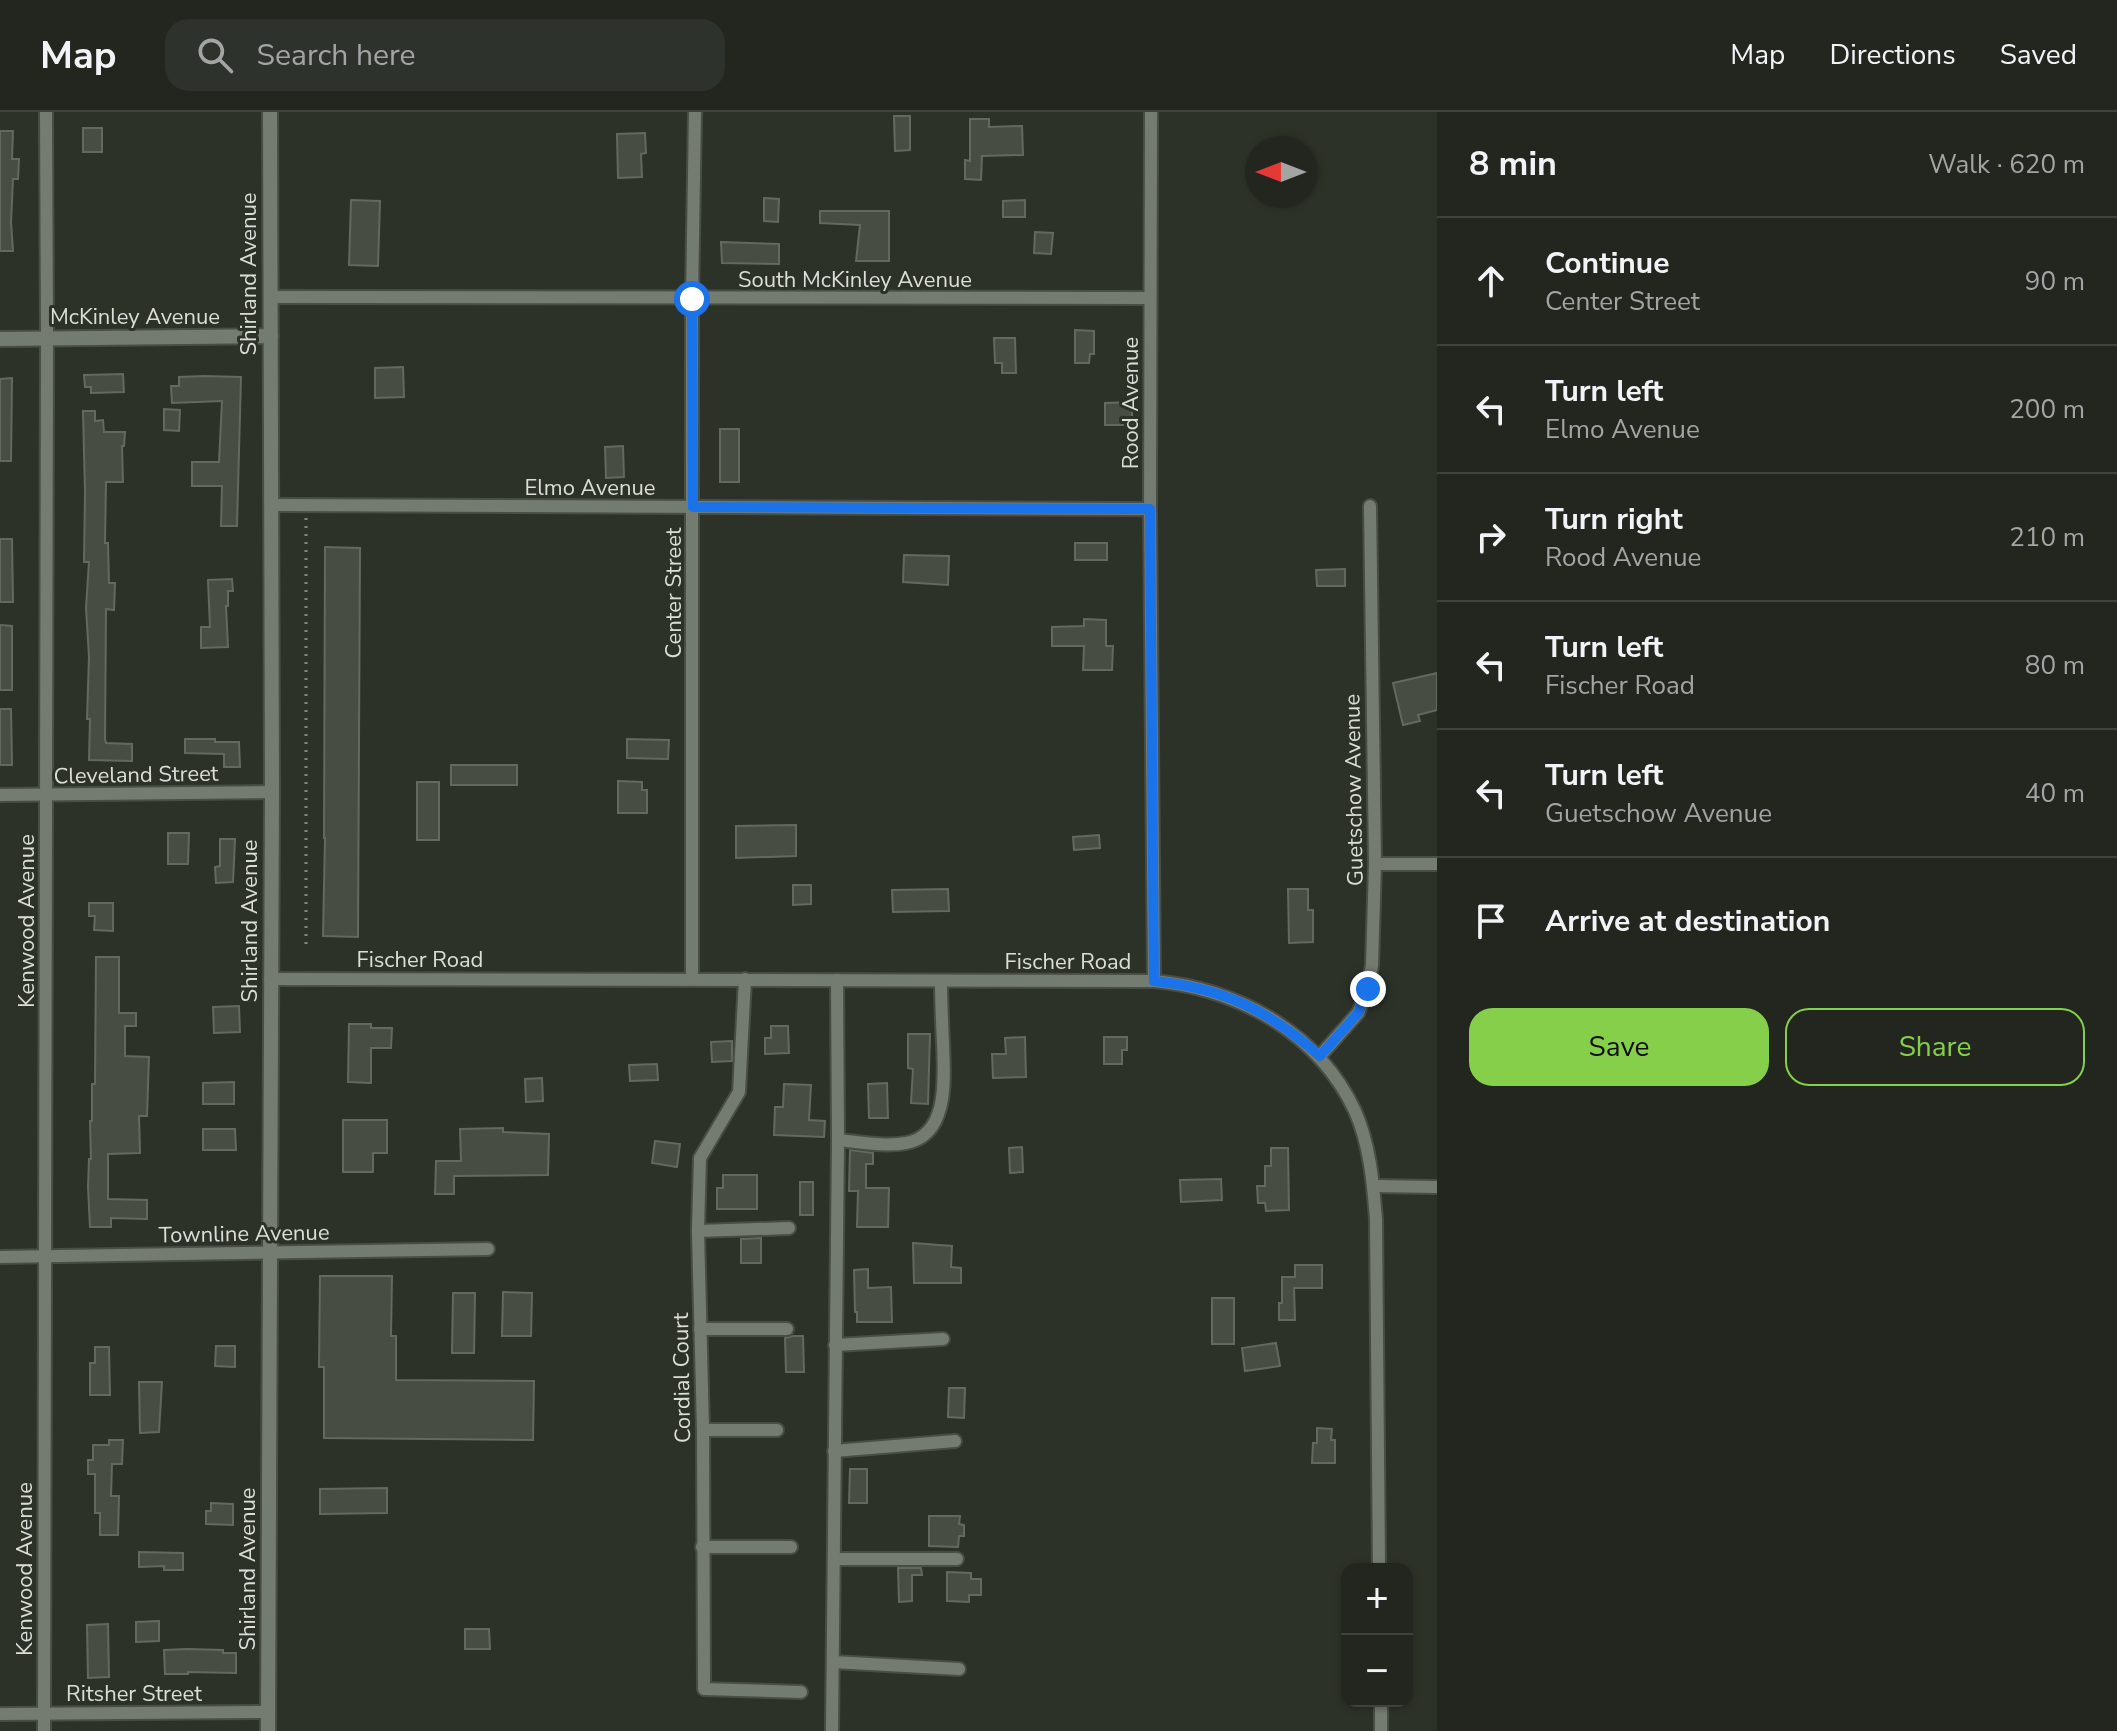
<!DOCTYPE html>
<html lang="en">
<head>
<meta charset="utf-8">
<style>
  body { margin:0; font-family:"Nunito Sans",sans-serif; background:#2e322c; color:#f1f3f6 }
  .controls { position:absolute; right:24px; bottom:24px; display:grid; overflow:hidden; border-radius:16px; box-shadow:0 2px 6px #0004 }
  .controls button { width:72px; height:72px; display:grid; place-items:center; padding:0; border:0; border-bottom:2px solid #3f433d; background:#22261f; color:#f1f3f6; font:40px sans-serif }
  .compass { position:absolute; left:1245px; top:24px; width:72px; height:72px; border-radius:50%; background:#22261f; box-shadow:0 2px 6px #0004; rotate:270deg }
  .stop { position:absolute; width:24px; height:24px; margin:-18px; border:6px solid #1a73e8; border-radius:50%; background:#fff }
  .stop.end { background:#1a73e8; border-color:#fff; box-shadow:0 2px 8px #0008 }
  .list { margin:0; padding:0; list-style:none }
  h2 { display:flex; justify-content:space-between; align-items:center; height:104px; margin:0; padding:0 32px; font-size:34px }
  h2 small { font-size:26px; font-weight:400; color:#a2a5a4 }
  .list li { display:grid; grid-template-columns:52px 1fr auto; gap:24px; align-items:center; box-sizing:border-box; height:128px; padding:0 32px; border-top:2px solid #3f433d }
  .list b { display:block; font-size:30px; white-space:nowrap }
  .list p { margin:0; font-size:26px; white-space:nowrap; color:#a2a5a4 }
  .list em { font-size:26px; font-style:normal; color:#a2a5a4 }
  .actions { display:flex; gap:16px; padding:24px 32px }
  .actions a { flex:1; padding:18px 0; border:2px solid #86cf4b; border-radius:24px; text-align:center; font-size:28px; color:#86cf4b }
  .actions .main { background:#86cf4b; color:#111 }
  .icon { flex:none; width:44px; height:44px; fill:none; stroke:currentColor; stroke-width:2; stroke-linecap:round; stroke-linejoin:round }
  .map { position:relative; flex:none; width:1437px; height:1619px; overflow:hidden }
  header { display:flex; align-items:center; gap:48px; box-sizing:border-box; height:112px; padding:0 40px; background:#22261f; border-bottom:2px solid #3f433d }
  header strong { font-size:38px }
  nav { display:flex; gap:44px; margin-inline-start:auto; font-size:28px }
  .search { width:560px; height:72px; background:#2e322c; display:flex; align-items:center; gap:20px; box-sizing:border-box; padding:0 28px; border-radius:24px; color:#a2a5a4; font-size:30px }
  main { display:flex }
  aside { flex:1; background:#22261f }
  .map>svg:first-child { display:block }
</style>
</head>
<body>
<header>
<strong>Map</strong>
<div class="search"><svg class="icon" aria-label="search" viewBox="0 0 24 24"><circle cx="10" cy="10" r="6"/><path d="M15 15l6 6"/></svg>Search here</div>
<nav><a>Map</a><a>Directions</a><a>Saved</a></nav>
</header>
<main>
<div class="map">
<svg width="1437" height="1619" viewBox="0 0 1437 1619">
  <rect width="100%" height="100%" fill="#2d3229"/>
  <g fill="#474d43" stroke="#62695e" stroke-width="2">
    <polygon points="894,4 910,4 910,38 895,39"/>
    <polygon points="970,7 989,7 989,15 1022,14 1023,43 982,44 981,68 965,67 965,48 970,49"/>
    <rect x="83" y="16" width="19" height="24"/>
    <polygon points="0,19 13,19 12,47 19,47 18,67 13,67 11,110 13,139 0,139"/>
    <polygon points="645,21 646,41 641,42 642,65 618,66 617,22"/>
    <polygon points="764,86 779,87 778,110 764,109"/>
    <polygon points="351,88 380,89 378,154 349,153"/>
    <polygon points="1025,88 1025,105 1003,105 1003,89"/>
    <polygon points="820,99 889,99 889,149 856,149 860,113 820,111"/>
    <polygon points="1035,120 1053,121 1051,142 1034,141"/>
    <polygon points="721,130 779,132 779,152 722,151"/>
    <polygon points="1075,218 1094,219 1094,242 1090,242 1089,251 1075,251"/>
    <polygon points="994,226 1015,226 1016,261 1002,261 1002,251 995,251"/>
    <polygon points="403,255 404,285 375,286 375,256"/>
    <polygon points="123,262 124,280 91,281 91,275 85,275 84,263"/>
    <polygon points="204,264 241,265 237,414 221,414 222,374 192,374 192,350 219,350 222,289 172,291 171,274 179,274 179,265"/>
    <polygon points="12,266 11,349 0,349 0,267"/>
    <polygon points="1132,290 1132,313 1105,313 1105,291"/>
    <polygon points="164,297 180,298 179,319 164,318"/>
    <polygon points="83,299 95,299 95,309 103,308 104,320 125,320 124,334 122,334 123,370 106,370 105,431 108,431 109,471 115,471 114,498 106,497 105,627 106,631 132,632 132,649 89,648 90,607 87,607 89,545 86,496 89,450 84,450 85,380"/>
    <rect x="720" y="317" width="19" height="53"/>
    <polygon points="623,334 624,365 606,366 605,335"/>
    <polygon points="0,427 12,427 13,490 0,490"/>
    <rect x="1075" y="431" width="32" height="17"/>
    <polygon points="325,435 360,436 358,825 323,824 325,726 324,726"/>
    <polygon points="904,443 949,444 948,473 903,470"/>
    <polygon points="1345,457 1345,474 1317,474 1316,458"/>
    <polygon points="232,467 233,479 228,479 228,494 226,494 228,535 201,536 201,515 210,515 208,468"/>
    <polygon points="1084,507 1106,508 1106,534 1113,534 1112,558 1083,558 1084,534 1052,534 1052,515 1084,514"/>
    <polygon points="0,513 12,514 12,578 0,578"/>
    <polygon points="1437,561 1437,598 1418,603 1420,609 1403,613 1393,571"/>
    <polygon points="0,597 11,597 12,653 0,653"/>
    <polygon points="185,627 215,627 215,630 239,630 240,655 224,655 224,642 185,641"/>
    <polygon points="627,627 669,628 668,647 627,646"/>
    <rect x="451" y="653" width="66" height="20"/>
    <polygon points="618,669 642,670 642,678 647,678 647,701 618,701"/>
    <rect x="417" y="670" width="22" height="58"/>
    <polygon points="796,713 796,744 736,746 736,714"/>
    <polygon points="168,721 189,721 188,752 168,752"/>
    <polygon points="1099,723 1100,736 1074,738 1073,725"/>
    <polygon points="220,727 235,727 233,770 216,771 215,755 220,754"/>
    <polygon points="793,773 811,773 811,792 793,793"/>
    <polygon points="948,777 949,799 893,800 892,778"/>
    <polygon points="1288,777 1308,777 1308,798 1313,798 1313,830 1289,831"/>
    <polygon points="89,791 113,791 113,819 94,818 95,804 89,804"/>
    <polygon points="96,845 119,845 119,901 136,901 136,914 125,914 125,944 149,945 147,1004 139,1004 140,1041 108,1042 108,1087 147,1088 147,1107 111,1106 111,1115 90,1115 88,1075 89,1047 91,1047 90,1009 92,1009 92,972 95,972"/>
    <polygon points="239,894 240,920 214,921 213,895"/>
    <polygon points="349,912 371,912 371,916 392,916 391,936 371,936 371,971 348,970"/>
    <polygon points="771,914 788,914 789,941 765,942 765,926 771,926"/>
    <polygon points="908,922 930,922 928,992 911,991 913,957 908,956"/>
    <polygon points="1025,925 1026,965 993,966 992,942 1006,942 1005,926"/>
    <polygon points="1104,925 1127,925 1127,938 1122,938 1122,952 1104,952"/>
    <polygon points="732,929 732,949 712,950 711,930"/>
    <polygon points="657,952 658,968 630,969 629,953"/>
    <polygon points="542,966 543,989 526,990 525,967"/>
    <polygon points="234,970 234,992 203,992 203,971"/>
    <polygon points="887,971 888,1006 869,1006 868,972"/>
    <polygon points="784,972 811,973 809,1008 825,1009 824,1025 774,1023 775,995 783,995"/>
    <polygon points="343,1008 387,1008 387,1041 373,1041 373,1060 343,1060"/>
    <polygon points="503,1016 503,1020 549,1022 548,1063 454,1064 454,1082 435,1082 436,1049 461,1049 460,1017"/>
    <polygon points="203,1017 235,1017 236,1038 203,1038"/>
    <polygon points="655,1029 680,1032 677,1055 652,1051"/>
    <polygon points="1022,1035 1023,1060 1010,1061 1009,1036"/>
    <polygon points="1271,1036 1288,1036 1289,1098 1266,1099 1265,1091 1258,1091 1257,1074 1265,1074 1265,1054 1271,1054"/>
    <polygon points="850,1038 873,1041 873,1052 866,1052 866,1076 889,1076 888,1115 857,1115 858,1079 849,1079"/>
    <polygon points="723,1063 757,1063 757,1097 717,1097 717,1076 723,1076"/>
    <polygon points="1221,1067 1222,1088 1181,1090 1180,1068"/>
    <rect x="800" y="1070" width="13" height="33"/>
    <polygon points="761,1126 761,1151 741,1151 741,1127"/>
    <polygon points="913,1131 952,1134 951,1155 961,1156 961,1171 914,1171"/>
    <polygon points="1295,1153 1322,1153 1322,1176 1294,1176 1295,1208 1279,1208 1279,1191 1282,1191 1282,1165 1295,1165"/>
    <polygon points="868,1157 868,1176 891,1175 892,1210 857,1210 857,1200 855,1200 854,1158"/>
    <polygon points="320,1164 392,1164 391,1224 396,1224 396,1268 534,1269 533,1328 324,1326 324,1255 319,1255"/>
    <polygon points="503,1180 532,1181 531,1224 502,1224"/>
    <polygon points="453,1181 475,1181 474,1241 452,1241"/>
    <rect x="1212" y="1186" width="22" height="46"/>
    <polygon points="793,1224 803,1224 804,1260 786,1260 785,1226"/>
    <polygon points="1276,1231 1280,1254 1245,1259 1242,1236"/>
    <polygon points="216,1234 235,1234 235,1255 215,1254"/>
    <polygon points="95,1235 109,1235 110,1283 90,1283 90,1251 95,1251"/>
    <polygon points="139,1270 162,1270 159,1320 140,1321"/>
    <polygon points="949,1276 965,1276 964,1306 948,1305"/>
    <polygon points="1317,1316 1332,1317 1331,1328 1335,1328 1335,1351 1312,1351 1313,1331 1317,1331"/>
    <polygon points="109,1328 123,1328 122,1352 112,1352 111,1384 119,1384 118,1423 100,1423 100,1401 95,1401 95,1362 88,1362 88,1348 93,1348 93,1333 109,1333"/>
    <polygon points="850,1357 867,1357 867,1391 849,1391"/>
    <polygon points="387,1376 387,1401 320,1402 320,1377"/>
    <polygon points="211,1391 233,1392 233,1413 206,1412 206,1399 211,1399"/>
    <polygon points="929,1404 960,1404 959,1412 964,1413 964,1424 959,1424 958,1435 929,1434"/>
    <polygon points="139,1440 183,1441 183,1458 164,1458 164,1454 139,1455"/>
    <polygon points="898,1456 921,1456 922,1463 912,1463 912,1489 899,1490"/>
    <polygon points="947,1460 971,1461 971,1467 981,1467 981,1483 969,1483 969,1490 947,1489"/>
    <polygon points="159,1509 159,1529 136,1530 136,1510"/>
    <polygon points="108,1512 109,1565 88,1566 87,1513"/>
    <polygon points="465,1517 489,1517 490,1537 465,1537"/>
    <polygon points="188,1537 223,1538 223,1541 236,1541 236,1561 188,1560 188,1562 165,1562 164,1538"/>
  </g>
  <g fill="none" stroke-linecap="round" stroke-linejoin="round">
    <defs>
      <g id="minor">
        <polyline points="1151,0 1150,397 1154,869"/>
        <polyline points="271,185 1150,186"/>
        <polyline points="271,393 1150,397"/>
        <polyline points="0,683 272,680"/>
        <polyline points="1375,752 1437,752"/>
        <path d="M270,867L1154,869C1238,877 1318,920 1355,999C1370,1033 1373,1071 1376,1107L1379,1457"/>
        <polyline points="692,867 692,187 695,0"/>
        <polyline points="745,867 739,980 700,1046 698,1119 703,1318 704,1577 801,1580"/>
        <polyline points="1320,944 1358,901 1368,877 1372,853 1375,752 1370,394"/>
        <path d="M838,1028C860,1030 885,1035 906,1031C950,1023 944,964 943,931C942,910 941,890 941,869"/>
        <polyline points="1373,1074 1437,1075"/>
        <polyline points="698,1119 789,1116"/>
        <polyline points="0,1145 488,1137"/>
        <polyline points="700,1217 787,1217"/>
        <polyline points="835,1233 943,1227"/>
        <polyline points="703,1318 777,1318"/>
        <polyline points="834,1339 955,1329"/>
        <polyline points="702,1435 791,1435"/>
        <polyline points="835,1447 957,1447"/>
        <polyline points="833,1550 959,1557"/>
        <polyline points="1381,1589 1381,1619"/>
        <polyline points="0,1602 268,1600"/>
        <polyline points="44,1619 47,226 46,0"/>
        <polyline points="832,1619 838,1028 837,868"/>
      </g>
      <g id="tertiary">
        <polyline points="0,227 271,224"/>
        <polyline points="268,1619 272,680 270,0"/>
      </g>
    </defs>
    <use href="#minor" stroke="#484d45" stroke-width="16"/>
    <use href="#tertiary" stroke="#484d45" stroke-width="18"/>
    <polyline stroke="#838780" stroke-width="3" stroke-dasharray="2 6" stroke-linecap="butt" points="306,832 306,405"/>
    <use href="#minor" stroke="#747b70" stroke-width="12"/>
    <use href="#tertiary" stroke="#747b70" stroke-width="14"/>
  </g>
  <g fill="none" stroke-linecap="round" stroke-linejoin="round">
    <path stroke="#1a73e8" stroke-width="10" d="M692,187L693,395L1150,397L1154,869C1223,876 1268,898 1320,944L1358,901L1368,877"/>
  </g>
  <g text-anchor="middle" stroke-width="6" stroke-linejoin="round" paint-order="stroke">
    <g font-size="22" fill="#daded8" stroke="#2d3229">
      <text transform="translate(248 162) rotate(-90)" y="8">Shirland Avenue</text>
      <text x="855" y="175">South McKinley Avenue</text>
      <text x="135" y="212">McKinley Avenue</text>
      <text transform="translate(1130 291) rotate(-90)" y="8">Rood Avenue</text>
      <text x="590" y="383">Elmo Avenue</text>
      <text transform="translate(673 481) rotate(-90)" y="8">Center Street</text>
      <text transform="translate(136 662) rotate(-1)" y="8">Cleveland Street</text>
      <text transform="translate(1353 678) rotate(-91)" y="8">Guetschow Avenue</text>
      <text transform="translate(26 809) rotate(-90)" y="8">Kenwood Avenue</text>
      <text transform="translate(249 809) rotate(-90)" y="8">Shirland Avenue</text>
      <text x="420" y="855">Fischer Road</text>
      <text x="1068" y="857">Fischer Road</text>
      <text transform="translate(244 1121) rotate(-1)" y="8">Townline Avenue</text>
      <text transform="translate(681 1266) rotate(-91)" y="8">Cordial Court</text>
      <text transform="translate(24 1457) rotate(-90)" y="8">Kenwood Avenue</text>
      <text transform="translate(247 1457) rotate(-90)" y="8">Shirland Avenue</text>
      <text x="134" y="1589">Ritsher Street</text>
    </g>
  </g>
</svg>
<div class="controls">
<button>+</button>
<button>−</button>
</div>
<svg class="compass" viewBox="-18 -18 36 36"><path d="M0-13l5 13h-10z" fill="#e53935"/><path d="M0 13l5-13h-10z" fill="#a2a5a4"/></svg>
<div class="stop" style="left:692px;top:187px"></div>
<div class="stop end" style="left:1368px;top:877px"></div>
</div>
<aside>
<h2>8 min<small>Walk · 620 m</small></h2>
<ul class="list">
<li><svg class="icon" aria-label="ahead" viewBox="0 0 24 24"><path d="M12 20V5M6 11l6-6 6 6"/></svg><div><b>Continue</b><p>Center Street</p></div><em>90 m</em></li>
<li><svg class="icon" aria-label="left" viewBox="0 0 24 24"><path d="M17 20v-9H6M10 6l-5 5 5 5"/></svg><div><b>Turn left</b><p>Elmo Avenue</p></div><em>200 m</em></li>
<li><svg class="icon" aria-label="right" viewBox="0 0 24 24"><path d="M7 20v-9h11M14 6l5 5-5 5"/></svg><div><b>Turn right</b><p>Rood Avenue</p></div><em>210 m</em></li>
<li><svg class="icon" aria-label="left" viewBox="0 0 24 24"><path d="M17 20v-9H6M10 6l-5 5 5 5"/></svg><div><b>Turn left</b><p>Fischer Road</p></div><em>80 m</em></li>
<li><svg class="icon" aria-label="left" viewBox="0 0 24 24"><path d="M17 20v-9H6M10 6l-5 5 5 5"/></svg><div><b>Turn left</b><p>Guetschow Avenue</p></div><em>40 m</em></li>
<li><svg class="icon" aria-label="arrive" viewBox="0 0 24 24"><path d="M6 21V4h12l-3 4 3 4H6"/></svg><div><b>Arrive at destination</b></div></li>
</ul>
<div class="actions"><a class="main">Save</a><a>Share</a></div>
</aside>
</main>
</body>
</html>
